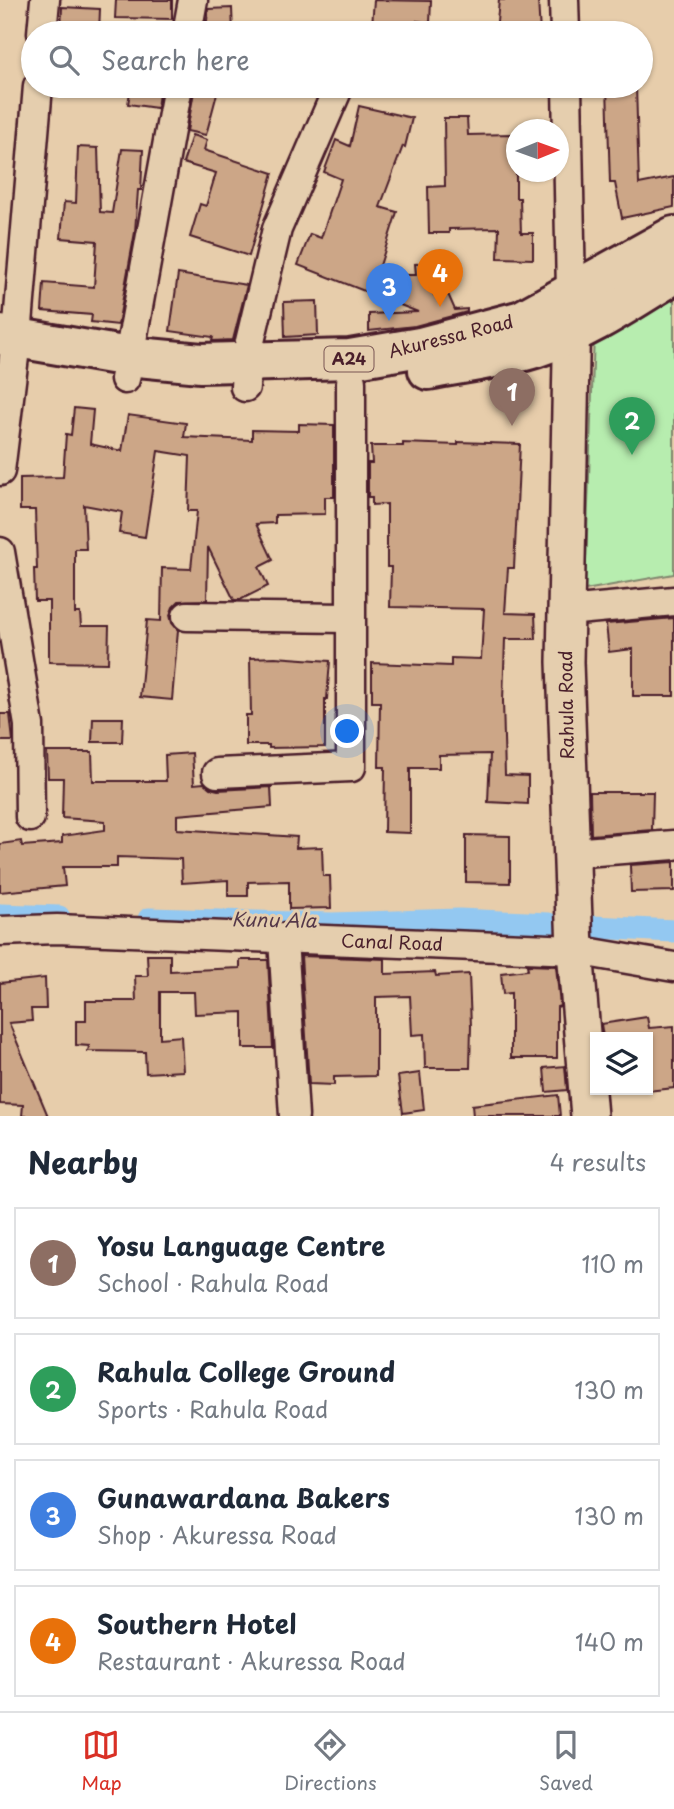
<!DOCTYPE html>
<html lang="en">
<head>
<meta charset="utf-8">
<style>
  body { margin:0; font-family:"Playpen Sans",sans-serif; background:#f2f2f3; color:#1f2937 }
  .controls { position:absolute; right:21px; bottom:21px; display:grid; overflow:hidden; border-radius:0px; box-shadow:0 2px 5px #0004 }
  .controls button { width:63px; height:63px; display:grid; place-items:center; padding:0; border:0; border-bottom:2px solid #e0e1e3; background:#fff; color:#1f2937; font:35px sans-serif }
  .compass { position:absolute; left:506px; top:119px; width:63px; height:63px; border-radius:50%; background:#fff; box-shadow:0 2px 5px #0004; rotate:89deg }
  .you { position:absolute; left:348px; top:732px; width:24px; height:24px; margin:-18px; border:5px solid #fff; border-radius:50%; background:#1a73e8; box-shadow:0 0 0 10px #1a73e833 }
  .badge { display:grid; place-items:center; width:46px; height:46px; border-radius:50%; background:#d93025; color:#fff; font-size:23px; font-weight:700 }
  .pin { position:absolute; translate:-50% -58px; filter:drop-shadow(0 2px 4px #0008) }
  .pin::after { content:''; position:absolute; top:37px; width:24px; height:21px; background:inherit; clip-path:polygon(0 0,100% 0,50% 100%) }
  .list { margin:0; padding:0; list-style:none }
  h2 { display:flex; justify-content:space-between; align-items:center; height:91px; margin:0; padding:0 28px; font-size:30px }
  h2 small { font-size:23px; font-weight:400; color:#747a83 }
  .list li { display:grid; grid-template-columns:46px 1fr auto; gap:21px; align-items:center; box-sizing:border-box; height:112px; margin:0 14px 14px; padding:0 14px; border:2px solid #e0e1e3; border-radius:0px }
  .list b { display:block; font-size:26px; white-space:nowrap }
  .list p { margin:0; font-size:23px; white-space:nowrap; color:#747a83 }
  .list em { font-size:23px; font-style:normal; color:#747a83 }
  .icon { flex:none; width:38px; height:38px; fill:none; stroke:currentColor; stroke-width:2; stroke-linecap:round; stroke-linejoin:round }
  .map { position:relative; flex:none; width:674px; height:1116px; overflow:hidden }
  .search { position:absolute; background:#fff; box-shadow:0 2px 5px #0004; left:21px; right:21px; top:21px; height:77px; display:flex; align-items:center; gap:18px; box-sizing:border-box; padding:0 24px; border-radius:38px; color:#747a83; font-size:26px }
  .sheet { height:595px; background:#fff }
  nav { display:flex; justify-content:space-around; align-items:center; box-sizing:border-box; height:98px; border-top:2px solid #e0e1e3; background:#fff; font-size:19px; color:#747a83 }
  nav a { display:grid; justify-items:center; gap:4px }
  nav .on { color:#d93025 }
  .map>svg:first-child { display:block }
</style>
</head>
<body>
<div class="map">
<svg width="674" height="1116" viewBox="0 0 674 1116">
  <rect width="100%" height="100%" fill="#e7cdab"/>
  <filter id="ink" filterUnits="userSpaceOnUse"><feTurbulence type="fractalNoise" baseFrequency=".0143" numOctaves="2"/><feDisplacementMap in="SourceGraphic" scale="14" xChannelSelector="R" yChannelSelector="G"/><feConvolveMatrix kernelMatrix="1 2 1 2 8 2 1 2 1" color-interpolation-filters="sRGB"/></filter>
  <g filter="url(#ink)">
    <polygon fill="#b7edaf" stroke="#80866d" stroke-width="2" points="674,292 674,574 585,590 594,335"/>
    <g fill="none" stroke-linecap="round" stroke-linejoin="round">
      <g stroke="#93c8f1" stroke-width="23">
        <polyline points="0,915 59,917"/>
        <polyline points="149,919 332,924 459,920 548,924"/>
        <polyline points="593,927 674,931"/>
      </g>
    </g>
    <g fill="#cca687" stroke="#4a1f2b" stroke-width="2">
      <polygon points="116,0 172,0 172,19 115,18"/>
      <polygon points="374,0 431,1 430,23 417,21 417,28 372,25"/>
      <polygon points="499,0 538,0 540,33 496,33"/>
      <polygon points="62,7 100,9 99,33 61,32"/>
      <polygon points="232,8 233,33 206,33 208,9"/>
      <polygon points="131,86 160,86 157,108 128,104"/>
      <polygon points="195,86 219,86 206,135 187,131"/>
      <polygon points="607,86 636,86 639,184 674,177 674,207 622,218 615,183 610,183"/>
      <polygon points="359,106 412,118 405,147 403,146 380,207 397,212 377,275 416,275 415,264 431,263 434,295 448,294 455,310 467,309 467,312 415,326 369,331 369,314 418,312 298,265 310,234 321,238 341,179 324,172 336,140 350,146"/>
      <polygon points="444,118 467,118 468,135 512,134 512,142 516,141 516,198 520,198 521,233 533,233 533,259 498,258 499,228 449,229 449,233 429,233 428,187 445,186"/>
      <polygon points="192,135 207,140 204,150 273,173 249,256 190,237 200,204 206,206 216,173 183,163"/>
      <polygon points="78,147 98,148 100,212 112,213 122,149 143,150 141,190 138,190 135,232 118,325 91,322 92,315 42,311 44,283 94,287 97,241 61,238 64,202 76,203"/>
      <polygon points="178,274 247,285 233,340 212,341 213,337 170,331"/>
      <polygon points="317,301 318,335 285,337 284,302"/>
      <polygon points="74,408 93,410 90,444 122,451 128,415 186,423 184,437 252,440 252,430 299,431 299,424 334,425 334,497 325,497 325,514 275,515 275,523 256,524 273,560 259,567 268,586 240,600 234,600 208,547 207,600 179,601 173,607 170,615 172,623 178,630 172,700 140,697 147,620 161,621 162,568 191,569 197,511 188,511 190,456 158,451 145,537 119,533 122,512 84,505 86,549 75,549 75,613 80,613 81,626 109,626 108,663 49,662 49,601 35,601 34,569 37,569 35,510 20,510 20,478 63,477 66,434 71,435"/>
      <polygon points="458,442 520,444 514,568 508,568 505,613 535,614 536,639 505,639 503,701 505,775 528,776 528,804 488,802 490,754 439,755 439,768 410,768 410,833 384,832 385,767 379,767 380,702 372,702 372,663 451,666 451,658 481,659 484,609 390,607 391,567 387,567 387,504 372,505 372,497 368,497 368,463 372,463 371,446 403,446 403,443 458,445"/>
      <polygon points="674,618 674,696 633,696 633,649 609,652 606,624"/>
      <polygon points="275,657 330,661 327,699 325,699 325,747 269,748 269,745 246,745 246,715 251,715 250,658"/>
      <polygon points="0,714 10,714 13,741 0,741"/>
      <polygon points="93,718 123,718 122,742 92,742"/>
      <polygon points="47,752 92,752 93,781 166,781 165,755 192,753 194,784 204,783 210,788 218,790 271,787 272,807 177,815 177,829 297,837 296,848 322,847 323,876 330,876 331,908 289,909 289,881 248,882 248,896 228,896 228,880 182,883 181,859 117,857 117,867 63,867 65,886 0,892 0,844 21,841 22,846 62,843 62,836 105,830 105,821 62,818 63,778 48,778"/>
      <polygon points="590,792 653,792 652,830 591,835"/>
      <polygon points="466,835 510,836 510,883 466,882"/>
      <polygon points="674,862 674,891 631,892 630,865"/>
      <polygon points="147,955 170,955 170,971 240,968 240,960 268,960 273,1048 243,1048 243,1012 195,1014 194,992 160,992 160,1038 181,1036 183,1071 146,1073 145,1052 88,1051 89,1046 76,1045 76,1021 86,1021 86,1001 136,1001 135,976 148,976"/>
      <polygon points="301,956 385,959 385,974 435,972 436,976 469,974 471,1026 470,1068 425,1068 424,1034 412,1035 410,996 376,997 376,1076 334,1077 334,1085 309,1084"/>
      <polygon points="527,965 556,966 560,1006 557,1007 557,1058 511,1058 511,993 503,994 501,973 528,970"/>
      <polygon points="45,978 46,1009 31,1009 32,1021 9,1023 48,1116 22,1116 23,1105 0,1104 0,983"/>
      <polygon points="647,1017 649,1028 674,1026 674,1088 648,1091 648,1037 603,1037 601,1024"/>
      <polygon points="565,1066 567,1090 546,1092 544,1068"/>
      <polygon points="420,1073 424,1110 403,1113 398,1076"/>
      <polygon points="558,1095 560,1116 473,1116 472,1105"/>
    </g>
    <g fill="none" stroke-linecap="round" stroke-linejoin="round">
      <defs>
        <g id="minor">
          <polyline points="564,0 565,33"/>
          <polyline points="42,33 45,0"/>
          <polyline points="187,33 193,0"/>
          <polyline points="567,86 571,293"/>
          <polyline points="125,379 178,86"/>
          <polyline points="245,387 247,354 277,229 339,86"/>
          <polyline points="0,471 18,324 38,86"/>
          <polyline points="0,552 29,725 30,817"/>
          <polyline points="566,611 674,601"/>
          <polyline points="187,616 349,618"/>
          <polyline points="217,773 351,767 351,382"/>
          <polyline points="571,853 674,845"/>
          <polyline points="0,931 57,929 575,950 674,967"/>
          <polyline points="283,939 294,1116"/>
        </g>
        <polyline id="major" points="572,308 565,662 575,950 589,1116"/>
        <g id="highway">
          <polyline points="0,335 117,355 201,363 350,359 420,347 522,320 674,236"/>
          <path d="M428,370C463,363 501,359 535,348C585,332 629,302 674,274"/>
        </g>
      </defs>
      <use href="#minor" stroke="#4a1f2b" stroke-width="33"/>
      <use href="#major" stroke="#4a1f2b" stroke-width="40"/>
      <use href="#highway" stroke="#4a1f2b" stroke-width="44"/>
      <use href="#minor" stroke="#e5ceae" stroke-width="28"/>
      <use href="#major" stroke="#e5ceae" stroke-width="35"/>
      <use href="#highway" stroke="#e5ceae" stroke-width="38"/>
    </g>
  </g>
  <g text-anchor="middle" stroke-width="6" stroke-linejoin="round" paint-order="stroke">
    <rect fill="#e5ceae" stroke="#785452" stroke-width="2" x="324.5" y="346.5" width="49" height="25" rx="5"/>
    <g font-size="16" font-weight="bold" fill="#4a1f2b">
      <text x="349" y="365">A24</text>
    </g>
    <g font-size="18" fill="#4a1f2b" stroke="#e5ceae">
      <text transform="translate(451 337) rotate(-14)" y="6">Akuressa Road</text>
      <text transform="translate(567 705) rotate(-91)" y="6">Rahula Road</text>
      <text transform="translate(392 943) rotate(2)" y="6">Canal Road</text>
    </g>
    <g font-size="19" font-style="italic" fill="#553849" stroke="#e5ceae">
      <text transform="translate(274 920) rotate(1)" y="7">Kunu Ala</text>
    </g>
  </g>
</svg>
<div class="controls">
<button><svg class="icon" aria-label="layers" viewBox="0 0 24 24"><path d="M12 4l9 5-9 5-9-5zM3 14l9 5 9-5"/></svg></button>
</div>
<svg class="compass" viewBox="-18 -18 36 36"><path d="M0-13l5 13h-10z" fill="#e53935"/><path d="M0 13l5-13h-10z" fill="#747a83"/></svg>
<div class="you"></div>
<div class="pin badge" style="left:512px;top:426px;background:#8d6e63">1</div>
<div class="pin badge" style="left:632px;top:455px;background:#2e9e5b">2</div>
<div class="pin badge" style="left:389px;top:321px;background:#3f7fe0">3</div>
<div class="pin badge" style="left:440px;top:307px;background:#e8710a">4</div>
<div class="search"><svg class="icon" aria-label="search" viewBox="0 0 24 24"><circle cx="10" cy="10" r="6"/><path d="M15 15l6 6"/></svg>Search here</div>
</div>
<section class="sheet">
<h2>Nearby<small>4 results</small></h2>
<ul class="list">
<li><span class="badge" style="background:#8d6e63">1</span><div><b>Yosu Language Centre</b><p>School · Rahula Road</p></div><em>110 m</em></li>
<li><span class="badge" style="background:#2e9e5b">2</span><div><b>Rahula College Ground</b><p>Sports · Rahula Road</p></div><em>130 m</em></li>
<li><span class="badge" style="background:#3f7fe0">3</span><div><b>Gunawardana Bakers</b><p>Shop · Akuressa Road</p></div><em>130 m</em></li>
<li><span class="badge" style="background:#e8710a">4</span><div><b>Southern Hotel</b><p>Restaurant · Akuressa Road</p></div><em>140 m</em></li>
</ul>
</section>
<nav>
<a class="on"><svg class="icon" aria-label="map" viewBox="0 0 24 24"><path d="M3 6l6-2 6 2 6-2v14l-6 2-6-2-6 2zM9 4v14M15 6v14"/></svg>Map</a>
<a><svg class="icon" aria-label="directions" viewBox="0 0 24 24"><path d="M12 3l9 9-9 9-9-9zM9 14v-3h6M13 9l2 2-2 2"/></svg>Directions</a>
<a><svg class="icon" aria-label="saved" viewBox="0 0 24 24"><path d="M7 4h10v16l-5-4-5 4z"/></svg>Saved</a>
</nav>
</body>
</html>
